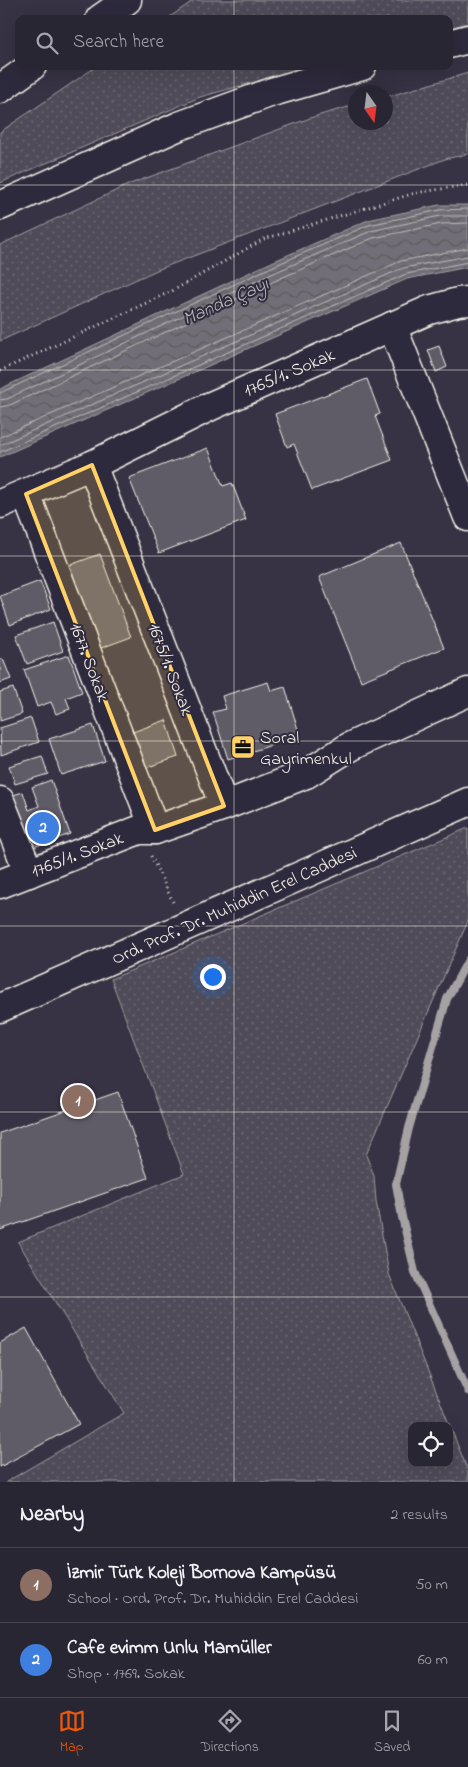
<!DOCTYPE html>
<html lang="en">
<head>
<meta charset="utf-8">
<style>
  body { margin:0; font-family:"Indie Flower",sans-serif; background:#35323f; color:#f1f3f6 }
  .controls { position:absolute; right:15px; bottom:15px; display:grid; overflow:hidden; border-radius:10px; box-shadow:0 5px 20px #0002 }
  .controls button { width:45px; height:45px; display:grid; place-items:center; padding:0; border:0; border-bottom:1px solid #45434e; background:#292633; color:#f1f3f6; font:25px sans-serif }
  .compass { position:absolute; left:348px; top:85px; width:45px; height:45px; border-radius:50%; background:#292633; box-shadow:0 5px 20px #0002; rotate:166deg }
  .you { position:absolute; left:212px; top:976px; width:18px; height:18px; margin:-12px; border:4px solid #fff; border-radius:50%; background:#1a73e8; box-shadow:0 0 0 8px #1a73e833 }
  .badge { display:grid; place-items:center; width:32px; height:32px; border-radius:50%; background:#ea580c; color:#fff; font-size:16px; font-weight:700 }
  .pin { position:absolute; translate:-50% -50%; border:2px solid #fff; box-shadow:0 1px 5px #0006 }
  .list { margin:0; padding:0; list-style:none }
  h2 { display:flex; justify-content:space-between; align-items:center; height:65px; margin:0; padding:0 20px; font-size:21px }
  h2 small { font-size:16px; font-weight:400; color:#a5a5ac }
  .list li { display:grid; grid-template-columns:32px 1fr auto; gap:15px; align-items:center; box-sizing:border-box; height:75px; padding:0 20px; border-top:1px solid #45434e }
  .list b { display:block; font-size:19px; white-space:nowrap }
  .list p { margin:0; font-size:16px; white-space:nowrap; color:#a5a5ac }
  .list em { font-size:16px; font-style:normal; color:#a5a5ac }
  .icon { flex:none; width:28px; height:28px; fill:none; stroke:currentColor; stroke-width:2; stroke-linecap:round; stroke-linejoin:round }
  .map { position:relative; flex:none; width:468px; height:1482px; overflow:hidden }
  .search { position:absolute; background:#292633; box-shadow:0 5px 20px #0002; left:15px; right:15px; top:15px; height:55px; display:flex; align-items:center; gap:12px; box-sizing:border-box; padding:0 18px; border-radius:10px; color:#a5a5ac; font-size:19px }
  .sheet { height:215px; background:#292633 }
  nav { display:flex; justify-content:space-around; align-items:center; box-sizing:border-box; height:70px; border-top:1px solid #45434e; background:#292633; font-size:14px; color:#a5a5ac }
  nav a { display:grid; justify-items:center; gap:2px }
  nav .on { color:#ea580c }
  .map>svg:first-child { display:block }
</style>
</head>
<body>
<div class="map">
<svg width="468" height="1482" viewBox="0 0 468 1482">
  <defs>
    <pattern id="grass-dots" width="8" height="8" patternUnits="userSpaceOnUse" patternTransform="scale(1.25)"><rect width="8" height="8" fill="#504b59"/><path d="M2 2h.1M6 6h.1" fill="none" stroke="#6a6571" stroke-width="1.8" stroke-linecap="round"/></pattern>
    <pattern id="water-waves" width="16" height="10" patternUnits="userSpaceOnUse" patternTransform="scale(1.25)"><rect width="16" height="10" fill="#726e77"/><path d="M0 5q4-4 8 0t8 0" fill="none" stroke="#5b595c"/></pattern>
  </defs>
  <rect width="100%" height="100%" fill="#373244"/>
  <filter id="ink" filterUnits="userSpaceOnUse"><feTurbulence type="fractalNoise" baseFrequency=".02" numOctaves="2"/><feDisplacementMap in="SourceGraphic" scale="10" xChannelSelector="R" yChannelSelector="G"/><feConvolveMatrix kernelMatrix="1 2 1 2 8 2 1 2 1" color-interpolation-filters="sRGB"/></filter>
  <g filter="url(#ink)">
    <g fill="url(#grass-dots)" stroke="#a29ea0" fill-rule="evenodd">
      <polygon points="194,0 468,0 468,23 449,28 449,19 167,19"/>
      <polygon points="97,66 312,66 200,97 0,183 0,132"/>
      <polygon points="468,73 468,154 445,159 157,270 0,341 0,245 130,184 313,117 355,105 356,122 386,122 386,97"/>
      <path d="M468,828V921L366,1155L374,1176L376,1201L389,1274L468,1471V1482H6L124,1413L18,1242L184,1174L111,979ZM412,1426H449V1463H412Z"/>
    </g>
    <polygon fill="url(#water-waves)" stroke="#a6a2a4" points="439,205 468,205 468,267 407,279 0,457 0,389 274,261 368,220"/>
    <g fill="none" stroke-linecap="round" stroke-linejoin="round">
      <g stroke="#c0bdbb" stroke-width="1">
        <polyline points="0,393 276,265 369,225 440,210 468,209"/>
        <polyline points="0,400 7,399 278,271 371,231 440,216 468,216"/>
        <polyline points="0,407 10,405 281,278 373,238 441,224 468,223"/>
        <polyline points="0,437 401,261 468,248"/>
        <polyline points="0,445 403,268 468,256"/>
        <polyline points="0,452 406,274 468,262"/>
      </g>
      <polyline stroke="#a6a2a4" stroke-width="8" points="468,960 447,999 409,1128 396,1184 402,1217 415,1272 468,1391"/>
    </g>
    <g fill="#5f5c67" stroke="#f4f1e8">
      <polygon points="439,346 447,367 436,372 428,350"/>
      <polygon points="367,379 380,414 375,416 392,460 312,490 294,444 287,447 275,414"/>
      <polygon points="208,448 223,486 232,483 246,520 159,553 129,478"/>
      <polygon points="401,543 444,648 361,681 319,577"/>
      <polygon points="100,554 131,637 93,651 62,568"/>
      <polygon points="40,581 51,609 10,625 0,596"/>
      <polygon points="53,622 63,651 27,664 16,635"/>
      <polygon points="69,655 82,692 66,698 70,709 56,714 51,702 37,707 24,670"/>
      <polygon points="3,659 11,679 0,683 0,660"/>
      <polygon points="268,682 271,691 285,687 300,736 228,759 213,712 226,709 222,696"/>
      <polygon points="13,688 22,714 0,721 0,692"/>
      <polygon points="31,718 39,742 1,755 0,728"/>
      <polygon points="166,720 178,757 142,769 130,733"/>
      <polygon points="93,725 105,761 61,775 49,739"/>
      <polygon points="42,756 48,774 15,784 9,766"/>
      <polygon points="51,780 70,834 28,849 10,796 23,792 29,810 39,806 32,787"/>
      <polygon points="118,1092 148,1178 0,1230 0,1133"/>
      <polygon points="26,1328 79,1424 0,1467 0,1343"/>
    </g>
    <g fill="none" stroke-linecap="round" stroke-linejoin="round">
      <defs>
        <g id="minor">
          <polyline points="392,326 468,517"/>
          <polyline points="92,465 224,806"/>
          <polyline points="26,494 155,830"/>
          <polyline points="0,504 92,465 211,406 429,310 458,302 468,301"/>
          <polyline points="0,801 29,873"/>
          <polyline points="0,884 139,830 155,830 224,806 306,774 351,746 468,692"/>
        </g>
        <polyline id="major" points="0,1008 468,802"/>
        <g id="highway">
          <polyline points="100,19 127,0"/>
          <polyline points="449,44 468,39"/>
          <polyline points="0,89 32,66"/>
          <polyline points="0,206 179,126 272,92 362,66"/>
        </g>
      </defs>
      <use href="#minor" stroke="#f4f1e8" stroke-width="31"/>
      <use href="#major" stroke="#f4f1e8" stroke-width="31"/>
      <use href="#highway" stroke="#f4f1e8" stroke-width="31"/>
      <g stroke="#f4f1e8" stroke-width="3" stroke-dasharray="1 4" stroke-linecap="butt">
        <polyline points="0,371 172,291 264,239 415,193 468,185"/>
        <polyline points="151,856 173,902"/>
      </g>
      <use href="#minor" stroke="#2f2a3d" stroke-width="28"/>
      <use href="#major" stroke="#2f2a3d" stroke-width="28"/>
      <use href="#highway" stroke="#2f2a3d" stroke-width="28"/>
    </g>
  </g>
  <path fill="#ffd166" fill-opacity="0.2" stroke="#ffd166" stroke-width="4" stroke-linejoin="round" d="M92,465L224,806L155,830L26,494Z"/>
  <path fill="none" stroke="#f4f1e8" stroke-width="1" stroke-opacity="0.55" d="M234,0V19M234,66V1482M0,185H468M0,370H468M0,556H468M0,741H468M0,926H468M0,1112H468M0,1297H468"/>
  <defs>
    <symbol id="office-square" viewBox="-11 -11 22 22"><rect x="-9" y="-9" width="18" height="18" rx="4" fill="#ffd166" stroke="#2f2a3d"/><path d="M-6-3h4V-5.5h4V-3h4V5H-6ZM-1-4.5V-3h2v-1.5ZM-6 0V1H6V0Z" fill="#111"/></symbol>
  </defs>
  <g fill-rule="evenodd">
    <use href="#office-square" x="229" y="733" width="28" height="28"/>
  </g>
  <g text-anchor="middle" stroke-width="4" stroke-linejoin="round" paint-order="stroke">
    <g font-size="18" fill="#f4f1e8" stroke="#2f2a3d">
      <text transform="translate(289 372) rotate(-23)" y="6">1765/1. Sokak</text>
      <text transform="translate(90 662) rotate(69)" y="6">1677. Sokak</text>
      <text transform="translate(171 669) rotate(69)" y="6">1675/1. Sokak</text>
      <text transform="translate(77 854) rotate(-21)" y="6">1765/1. Sokak</text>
      <text transform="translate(234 905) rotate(-24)" y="6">Ord. Prof. Dr. Muhiddin Erel Caddesi</text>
    </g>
    <g font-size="18" fill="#f4f1e8" stroke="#2f2a3d" text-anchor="start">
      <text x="260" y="743">Soral<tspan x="260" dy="21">Gayrimenkul</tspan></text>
    </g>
    <g font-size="19" font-style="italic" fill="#bab6b5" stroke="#2f2a3d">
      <text transform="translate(225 300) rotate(-24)" y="7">Manda Çayı</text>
    </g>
  </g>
</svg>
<div class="controls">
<button><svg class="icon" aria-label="locate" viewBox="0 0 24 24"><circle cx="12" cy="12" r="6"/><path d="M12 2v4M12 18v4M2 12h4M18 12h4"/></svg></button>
</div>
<svg class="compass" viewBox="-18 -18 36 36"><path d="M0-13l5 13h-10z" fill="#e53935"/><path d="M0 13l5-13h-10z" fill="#a5a5ac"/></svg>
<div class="you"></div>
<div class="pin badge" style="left:78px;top:1101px;background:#8d6e63">1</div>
<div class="pin badge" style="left:43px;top:828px;background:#3f7fe0">2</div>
<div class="search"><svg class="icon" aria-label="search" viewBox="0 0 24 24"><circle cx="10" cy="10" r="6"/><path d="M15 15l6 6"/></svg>Search here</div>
</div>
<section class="sheet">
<h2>Nearby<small>2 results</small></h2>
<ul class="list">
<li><span class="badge" style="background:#8d6e63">1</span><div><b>İzmir Türk Koleji Bornova Kampüsü</b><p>School · Ord. Prof. Dr. Muhiddin Erel Caddesi</p></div><em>50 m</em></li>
<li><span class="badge" style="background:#3f7fe0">2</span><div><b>Cafe evimm Unlu Mamüller</b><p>Shop · 1769. Sokak</p></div><em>60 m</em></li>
</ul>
</section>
<nav>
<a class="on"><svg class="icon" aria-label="map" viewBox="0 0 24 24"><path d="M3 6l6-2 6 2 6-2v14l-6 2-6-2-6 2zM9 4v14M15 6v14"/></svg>Map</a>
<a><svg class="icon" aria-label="directions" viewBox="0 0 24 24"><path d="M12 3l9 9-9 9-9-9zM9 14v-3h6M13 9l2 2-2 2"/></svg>Directions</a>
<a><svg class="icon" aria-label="saved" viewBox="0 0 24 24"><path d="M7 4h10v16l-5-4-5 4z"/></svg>Saved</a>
</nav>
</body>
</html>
